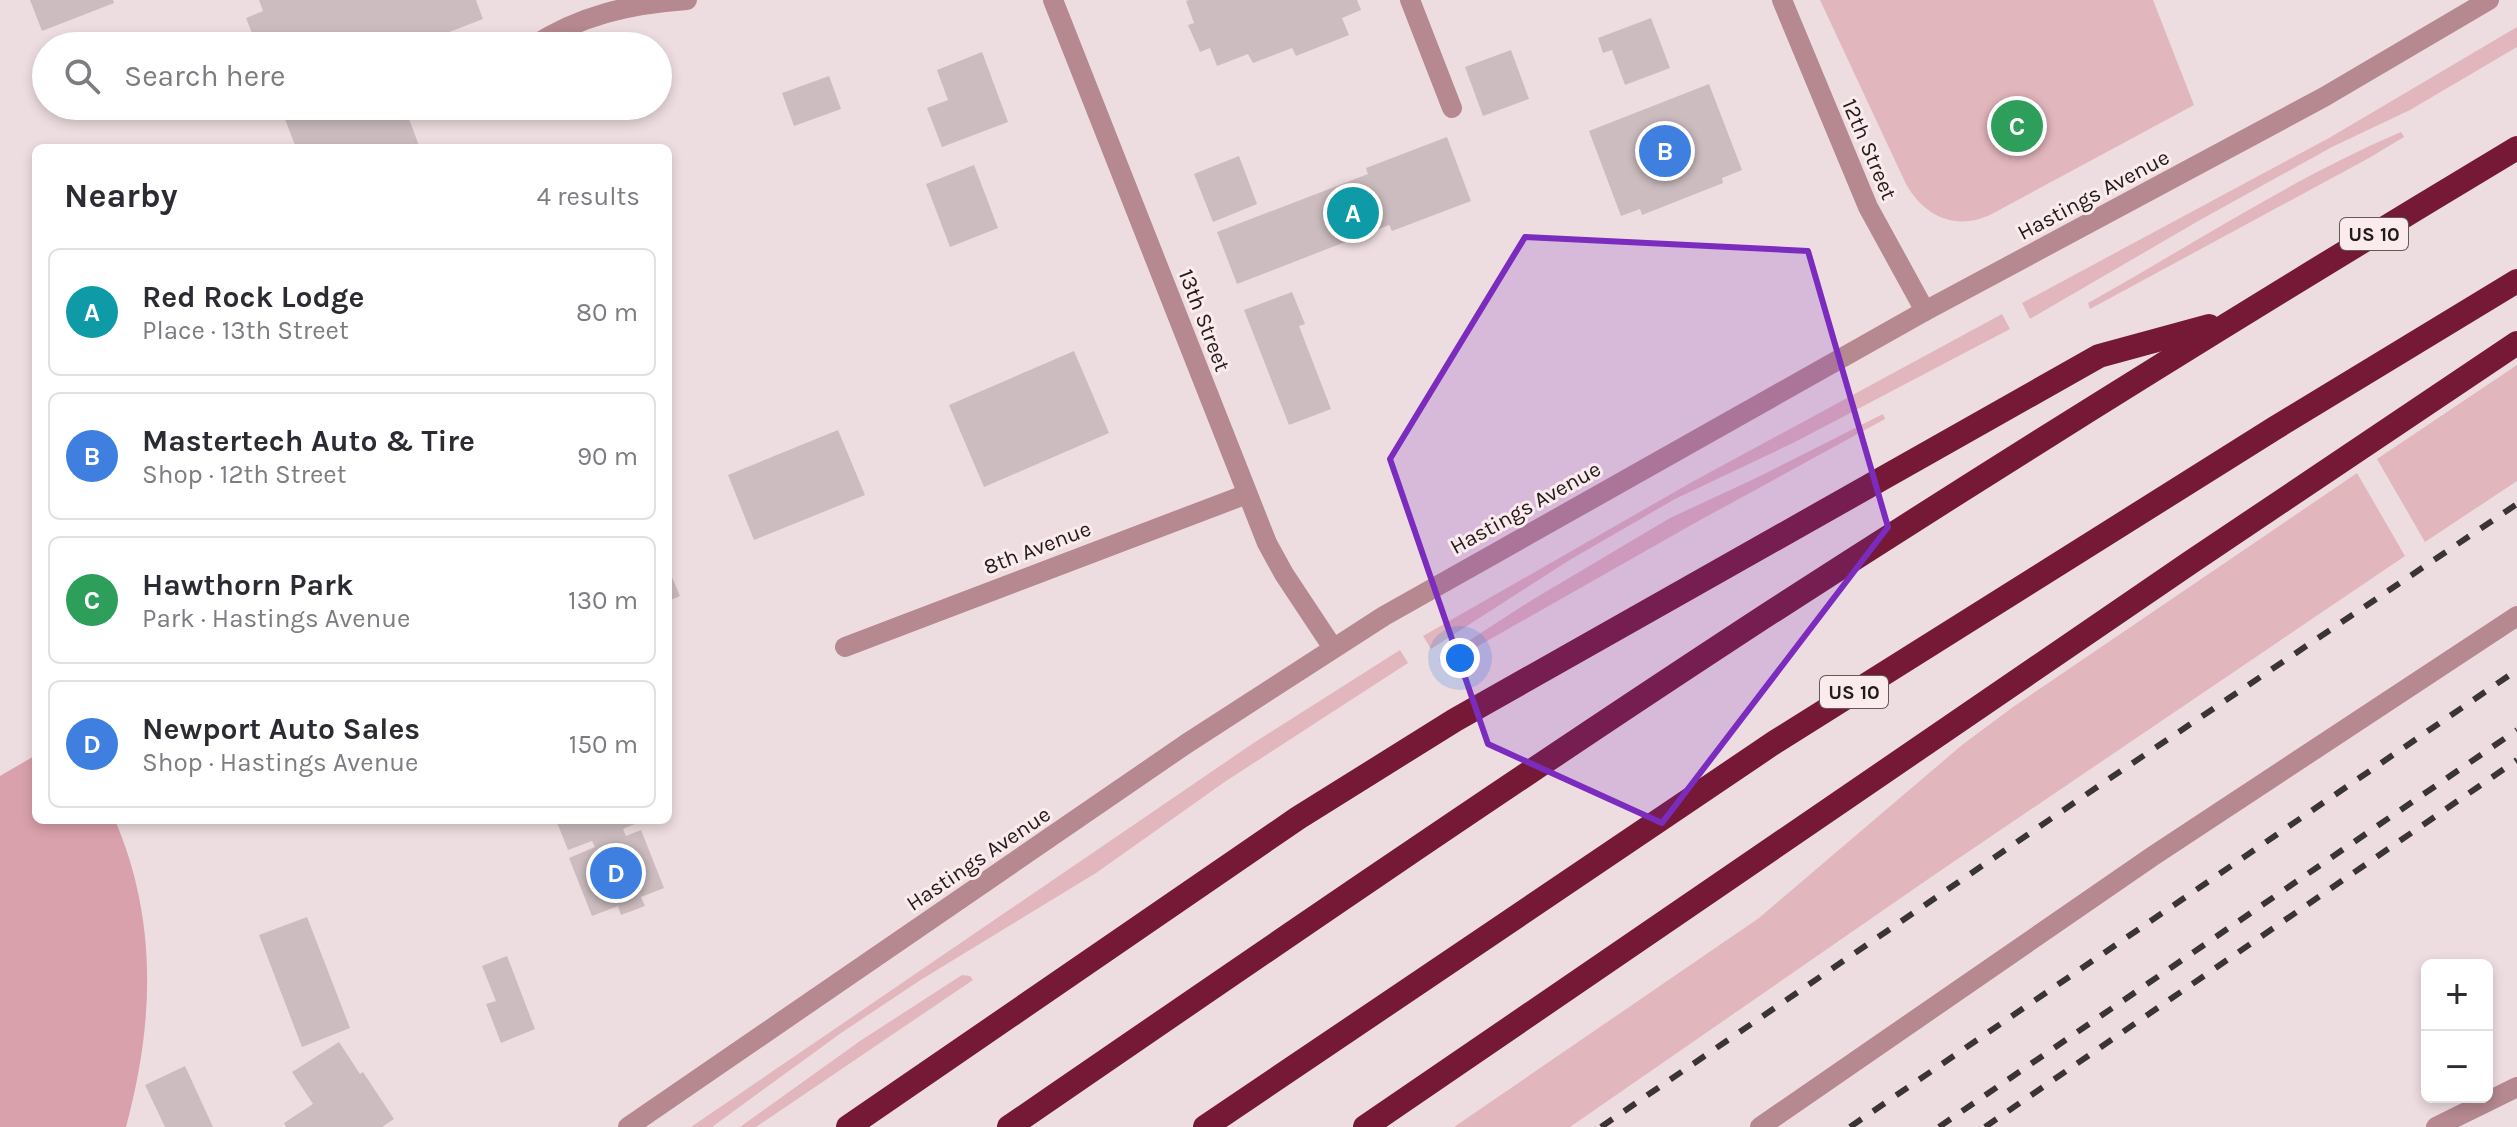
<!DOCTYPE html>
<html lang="en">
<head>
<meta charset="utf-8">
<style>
  body { margin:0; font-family:Karla,sans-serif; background:#f2f2f3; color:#2b2b33 }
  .controls { position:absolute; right:24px; bottom:24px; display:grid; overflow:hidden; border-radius:12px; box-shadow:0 4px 12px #0003 }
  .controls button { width:72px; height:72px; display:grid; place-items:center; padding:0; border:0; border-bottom:2px solid #e1e1e2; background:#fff; color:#2b2b33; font:40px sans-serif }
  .you { position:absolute; left:1460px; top:658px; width:28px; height:28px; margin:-20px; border:6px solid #fff; border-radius:50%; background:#1a73e8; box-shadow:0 0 0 12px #1a73e833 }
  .badge { display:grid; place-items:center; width:52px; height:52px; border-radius:50%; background:#111827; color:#fff; font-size:26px; font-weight:700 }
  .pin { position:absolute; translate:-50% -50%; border:4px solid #fff; box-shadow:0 2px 8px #0006 }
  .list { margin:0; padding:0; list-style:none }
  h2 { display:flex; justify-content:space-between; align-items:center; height:104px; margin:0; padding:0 32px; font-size:34px }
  h2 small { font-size:26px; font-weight:400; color:#7c7c81 }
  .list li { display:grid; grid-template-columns:52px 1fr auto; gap:24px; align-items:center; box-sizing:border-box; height:128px; margin:0 16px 16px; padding:0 16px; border:2px solid #e1e1e2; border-radius:12px }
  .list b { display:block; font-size:30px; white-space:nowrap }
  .list p { margin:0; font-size:26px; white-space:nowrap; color:#7c7c81 }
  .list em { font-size:26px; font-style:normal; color:#7c7c81 }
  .icon { flex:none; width:44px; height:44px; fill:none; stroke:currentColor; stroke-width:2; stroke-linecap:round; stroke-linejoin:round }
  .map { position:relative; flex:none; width:2517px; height:1127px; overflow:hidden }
  .search { position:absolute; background:#fff; box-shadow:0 4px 12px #0003; left:32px; top:32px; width:640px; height:88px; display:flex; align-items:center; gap:20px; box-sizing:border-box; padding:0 28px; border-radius:44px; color:#7c7c81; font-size:30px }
  .panel { position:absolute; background:#fff; box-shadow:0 4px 12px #0003; left:32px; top:144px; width:640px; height:680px; border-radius:12px }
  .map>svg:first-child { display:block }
</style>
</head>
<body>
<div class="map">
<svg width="2517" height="1127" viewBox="0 0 2517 1127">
  <rect width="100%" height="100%" fill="#eedde0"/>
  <g fill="#e2b6bd">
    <path d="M1820,0H2153L2194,105L1990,215C1955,231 1924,216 1906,184Z"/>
    <polygon points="2517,27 2517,47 2410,110 2332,147 2200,220 2030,319 2022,303 2329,138"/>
    <path d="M2401,132L2404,137L2369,158L2090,309L2088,303C2192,245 2291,179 2401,132Z"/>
    <polygon points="2002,314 2010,329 1795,442 1675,499 1568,561 1431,649 1423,636 1692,482"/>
    <polygon points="2517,365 2517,481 2425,542 2377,459"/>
    <polygon points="1883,414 1885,419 1693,524 1443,666 1439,660 1532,600 1670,518 1754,479"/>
    <polygon points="2357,473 2405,556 1937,873 1570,1127 1454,1127 1759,918 1962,745 2013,707"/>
    <polygon points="1400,650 1408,663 1226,781 1096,873 919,981 841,1033 712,1127 691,1127 1255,742"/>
    <polygon points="962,975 970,976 973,980 756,1127 740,1127 860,1041"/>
  </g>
  <path fill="#d9a1ab" d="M36,755V820H115C158,921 154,1023 126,1127H0V776Z"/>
  <g fill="#ccbcbf">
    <polygon points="30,0 113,0 114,3 42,31"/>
    <polygon points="259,0 476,0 483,19 413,46 257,46 246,18 263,11"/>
    <polygon points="1189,0 1357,0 1361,10 1342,18 1349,35 1296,56 1292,48 1253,63 1248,54 1217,66 1210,48 1200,52 1188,25 1194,23 1186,1"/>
    <polygon points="1651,18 1670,68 1625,85 1612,50 1603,53 1598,38"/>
    <polygon points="1511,50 1529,99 1483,116 1465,67"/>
    <polygon points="982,52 1008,122 942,147 927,108 948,100 937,70"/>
    <polygon points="829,76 841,109 794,126 782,93"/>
    <polygon points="1709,84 1742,170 1722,178 1723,183 1642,215 1640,209 1621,216 1589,131"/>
    <polygon points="280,106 404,106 420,148 296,148"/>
    <polygon points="1447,137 1471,201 1392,231 1389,225 1237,284 1217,232 1368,174 1366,168"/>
    <polygon points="1239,156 1257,204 1213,222 1194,174"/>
    <polygon points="974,165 998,228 950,247 926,184"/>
    <polygon points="1292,292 1305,324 1299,326 1331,409 1289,425 1244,310"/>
    <polygon points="1074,351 1109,433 984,487 949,405"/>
    <polygon points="838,430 865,495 754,540 728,475"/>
    <polygon points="668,568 680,596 668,601"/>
    <polygon points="556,820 636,820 637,823 623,829 626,836 641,830 664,888 641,897 645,906 621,915 618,906 592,916 569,858 595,847 592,841 568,850"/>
    <polygon points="307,917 350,1028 302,1047 259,935"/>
    <polygon points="507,956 535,1029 501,1043 486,1004 496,1001 482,966"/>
    <polygon points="339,1042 360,1074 363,1072 394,1119 382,1127 286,1127 284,1123 313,1104 292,1072"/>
    <polygon points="185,1066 213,1127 165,1127 145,1085"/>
  </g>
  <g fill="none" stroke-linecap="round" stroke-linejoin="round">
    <g stroke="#b68890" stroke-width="20">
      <polyline points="1410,0 1452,108"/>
      <polyline points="1760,1127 2153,856 2517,616"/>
    </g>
    <g stroke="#b68890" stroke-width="20">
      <polyline points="1053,0 1267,543 1284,574 1333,648"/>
      <polyline points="1782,0 1868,207 1925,311"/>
      <path d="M533,46C581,15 630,4 687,0"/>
      <polyline points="845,647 1247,494"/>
    </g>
    <g stroke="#b68890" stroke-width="20">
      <polyline points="628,1127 1186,744 1384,616 1925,311 2324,97 2489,0"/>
      <polyline points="2436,1127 2517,1087"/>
    </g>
    <g stroke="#751937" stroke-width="24">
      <polyline points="848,1127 1298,818 1455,720 2099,356 2209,326"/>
      <path d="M1009,1127C1255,958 1501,789 1750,626C2003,462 2259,303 2517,148"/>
      <polyline points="1205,1127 1775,742 2275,428 2517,281"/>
      <polyline points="1365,1127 2191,562 2517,343"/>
    </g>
    <g stroke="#3b3435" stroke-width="6" stroke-dasharray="14 14" stroke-linecap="butt">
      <polyline points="1601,1127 2103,783 2517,504"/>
      <polyline points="1850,1127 2517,670"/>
      <polyline points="1939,1127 2517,730"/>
      <polyline points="1985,1127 2517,760"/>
    </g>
  </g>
  <path fill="#7b2cbf" fill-opacity="0.2" stroke="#7b2cbf" stroke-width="6" stroke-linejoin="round" d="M1525,237L1808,251L1888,527L1662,823L1488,744L1390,459Z"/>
  <g text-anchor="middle" stroke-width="6" stroke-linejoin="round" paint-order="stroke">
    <g fill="#fbebed" stroke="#62595b" stroke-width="2">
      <rect x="2340" y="218" width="68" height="32" rx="6"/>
      <rect x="1820" y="676" width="68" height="32" rx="6"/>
    </g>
    <g font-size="20" font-weight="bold" fill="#211b1c">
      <text x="2374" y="241">US 10</text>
      <text x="1854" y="699">US 10</text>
    </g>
    <g font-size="22" fill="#211b1c" stroke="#fbebed">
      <text transform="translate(1870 149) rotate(67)" y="8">12th Street</text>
      <text transform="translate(2093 194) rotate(-28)" y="8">Hastings Avenue</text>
      <text transform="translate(1205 320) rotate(69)" y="8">13th Street</text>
      <text transform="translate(1525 507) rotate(-29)" y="8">Hastings Avenue</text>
      <text transform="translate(1037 547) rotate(-21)" y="8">8th Avenue</text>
      <text transform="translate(978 858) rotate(-34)" y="8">Hastings Avenue</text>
    </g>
  </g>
</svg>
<div class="controls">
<button>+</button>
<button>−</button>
</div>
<div class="you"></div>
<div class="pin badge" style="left:1353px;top:213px;background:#0f9aa8">A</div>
<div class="pin badge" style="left:1665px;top:151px;background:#3f7fe0">B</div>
<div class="pin badge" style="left:2017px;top:126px;background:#2e9e5b">C</div>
<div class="pin badge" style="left:616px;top:873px;background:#3f7fe0">D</div>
<div class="search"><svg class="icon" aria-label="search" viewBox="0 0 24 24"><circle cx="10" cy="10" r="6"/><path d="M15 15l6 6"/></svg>Search here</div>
<section class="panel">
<h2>Nearby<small>4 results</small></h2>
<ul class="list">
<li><span class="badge" style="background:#0f9aa8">A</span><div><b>Red Rock Lodge</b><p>Place · 13th Street</p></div><em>80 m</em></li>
<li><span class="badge" style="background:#3f7fe0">B</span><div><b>Mastertech Auto &amp; Tire</b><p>Shop · 12th Street</p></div><em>90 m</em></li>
<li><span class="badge" style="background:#2e9e5b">C</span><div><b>Hawthorn Park</b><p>Park · Hastings Avenue</p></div><em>130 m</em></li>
<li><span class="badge" style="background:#3f7fe0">D</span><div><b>Newport Auto Sales</b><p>Shop · Hastings Avenue</p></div><em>150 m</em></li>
</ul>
</section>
</div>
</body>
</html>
